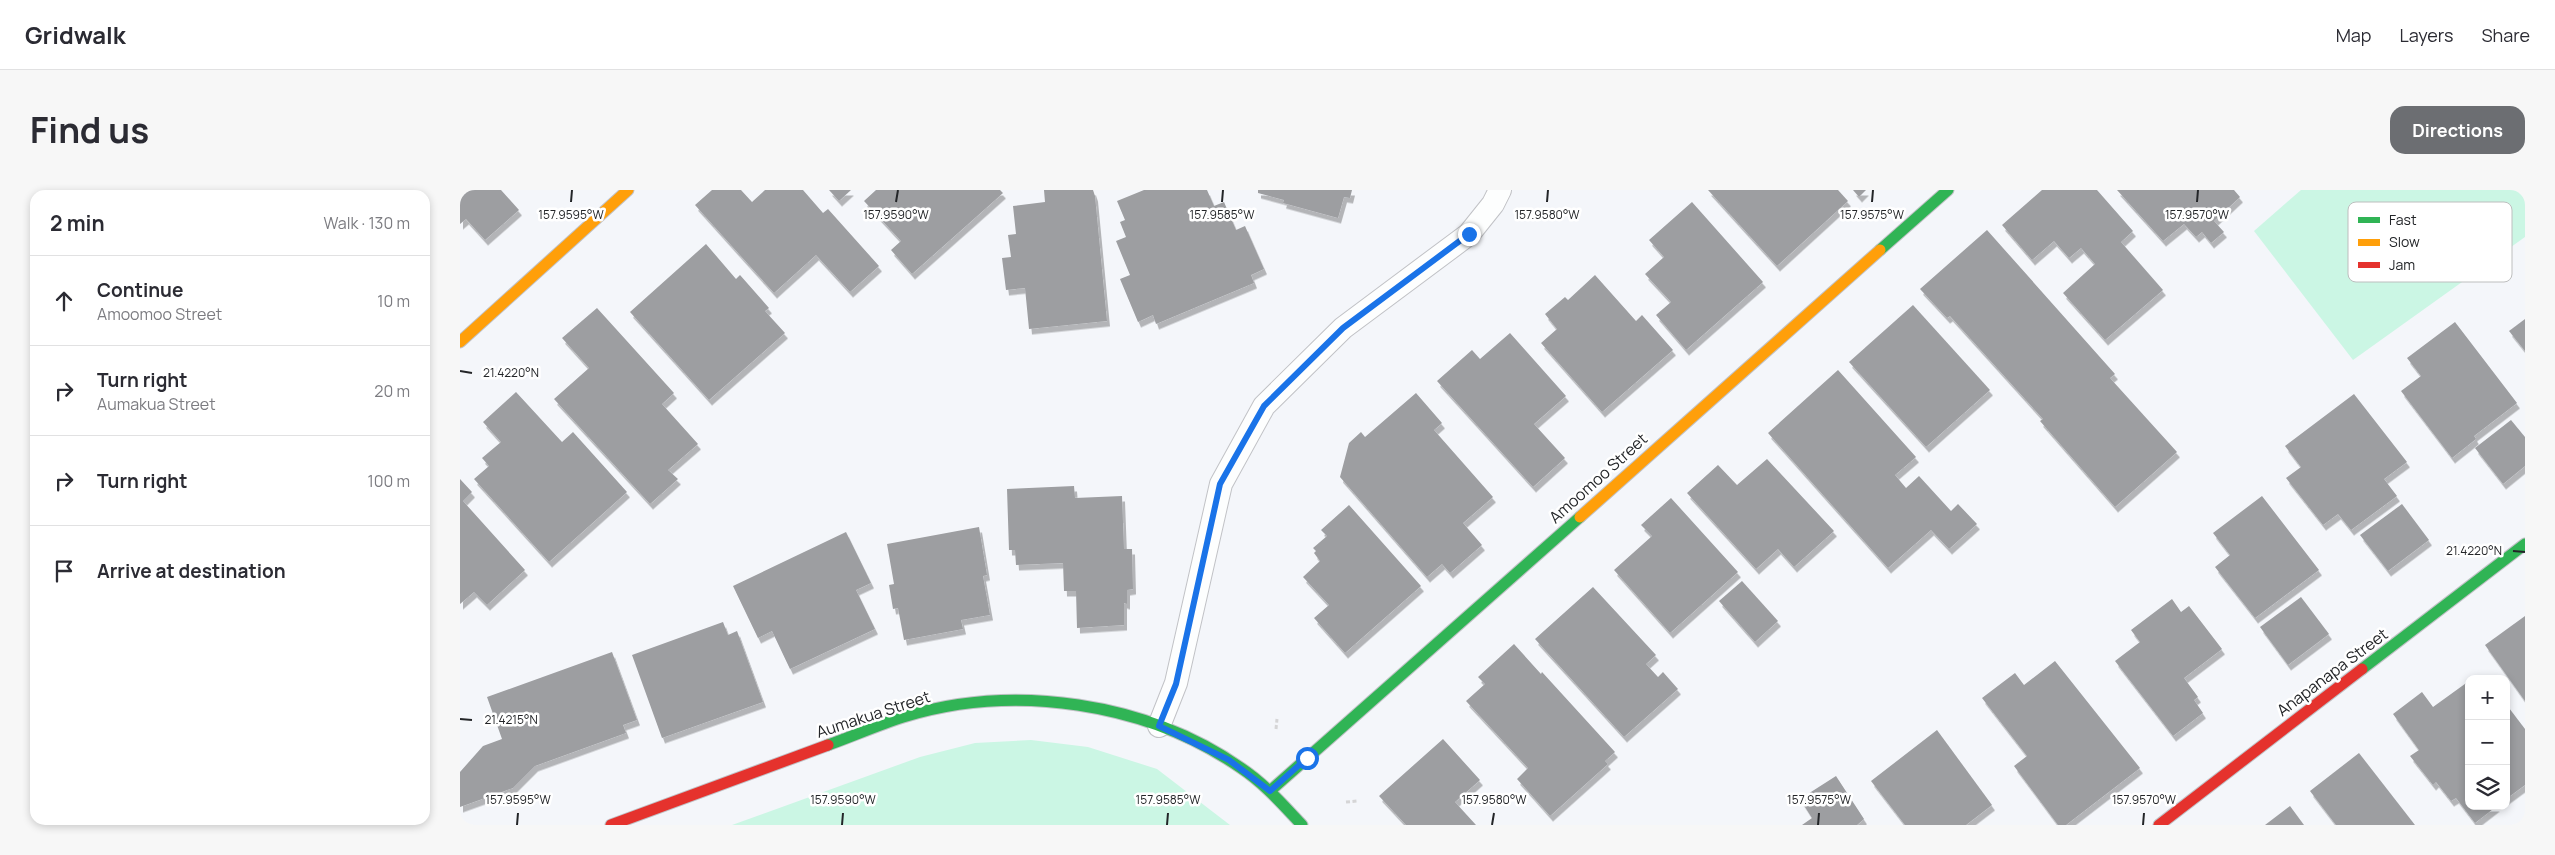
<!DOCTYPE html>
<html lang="en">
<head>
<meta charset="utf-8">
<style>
  body { margin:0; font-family:Manrope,sans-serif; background:#f7f7f7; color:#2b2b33 }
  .controls { position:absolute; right:15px; bottom:15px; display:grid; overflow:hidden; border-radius:10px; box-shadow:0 2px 8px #0003 }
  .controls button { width:45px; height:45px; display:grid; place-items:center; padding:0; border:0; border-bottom:1px solid #e1e1e2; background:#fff; color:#2b2b33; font:25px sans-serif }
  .stop { position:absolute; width:15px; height:15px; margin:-11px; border:4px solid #1a73e8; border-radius:50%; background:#fff }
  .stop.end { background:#1a73e8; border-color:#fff; box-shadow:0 1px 5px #0008 }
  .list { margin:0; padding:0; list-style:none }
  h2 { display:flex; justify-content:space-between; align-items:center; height:65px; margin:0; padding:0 20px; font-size:21px }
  h2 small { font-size:16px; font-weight:400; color:#7c7c81 }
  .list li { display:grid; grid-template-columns:32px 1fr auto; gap:15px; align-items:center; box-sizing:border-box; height:90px; padding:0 20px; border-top:1px solid #e1e1e2 }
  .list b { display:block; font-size:19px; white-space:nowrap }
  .list p { margin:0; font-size:16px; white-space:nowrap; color:#7c7c81 }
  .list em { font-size:16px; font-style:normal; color:#7c7c81 }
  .icon { flex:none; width:28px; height:28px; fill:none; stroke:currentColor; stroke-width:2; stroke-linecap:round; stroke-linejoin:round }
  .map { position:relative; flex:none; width:2065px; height:635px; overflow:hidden; border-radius:15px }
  header { display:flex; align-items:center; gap:30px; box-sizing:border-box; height:70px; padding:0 25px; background:#fff; border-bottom:1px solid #e1e1e2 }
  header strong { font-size:24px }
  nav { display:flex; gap:28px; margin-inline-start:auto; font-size:18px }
  .intro { display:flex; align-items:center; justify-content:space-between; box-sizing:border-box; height:120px; padding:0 30px }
  h1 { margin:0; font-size:35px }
  .button { padding:12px 22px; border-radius:15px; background:#6c6e72; color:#fff; font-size:18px; font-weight:700 }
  main { display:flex; gap:30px; padding:0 30px }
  aside { flex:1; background:#fff; border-radius:15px; box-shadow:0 2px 8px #0003 }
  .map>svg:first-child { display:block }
</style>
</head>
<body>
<header>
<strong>Gridwalk</strong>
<nav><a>Map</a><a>Layers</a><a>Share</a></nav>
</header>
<div class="intro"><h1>Find us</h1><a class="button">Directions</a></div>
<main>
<aside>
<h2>2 min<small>Walk · 130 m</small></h2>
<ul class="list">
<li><svg class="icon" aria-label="ahead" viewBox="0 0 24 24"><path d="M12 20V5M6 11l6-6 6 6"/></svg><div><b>Continue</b><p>Amoomoo Street</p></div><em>10 m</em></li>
<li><svg class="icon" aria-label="right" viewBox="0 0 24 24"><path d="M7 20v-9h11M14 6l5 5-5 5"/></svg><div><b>Turn right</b><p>Aumakua Street</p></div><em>20 m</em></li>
<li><svg class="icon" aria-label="right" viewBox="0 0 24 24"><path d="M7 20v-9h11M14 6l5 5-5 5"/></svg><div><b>Turn right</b></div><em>100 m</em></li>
<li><svg class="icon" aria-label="arrive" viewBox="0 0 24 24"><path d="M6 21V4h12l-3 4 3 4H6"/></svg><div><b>Arrive at destination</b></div></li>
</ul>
</aside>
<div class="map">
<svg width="2065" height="635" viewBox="0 0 2065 635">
  <defs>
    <filter id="shadow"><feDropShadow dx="3" dy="5.5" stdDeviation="0" flood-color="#0004"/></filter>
  </defs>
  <rect width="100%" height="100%" fill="#f4f6fa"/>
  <g fill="#cbf6e4">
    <polygon points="1841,0 2065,0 2065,47 1893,170 1794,41"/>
    <polygon points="571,550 628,557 697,579 770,635 272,635 460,567 515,553"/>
  </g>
  <g fill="#9d9ea1" filter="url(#shadow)">
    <polygon points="0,0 41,0 59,20 25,50 6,29 0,34"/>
    <polygon points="252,0 281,0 292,12 305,0 343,0 363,23 368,19 419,76 390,102 356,65 314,103 235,15"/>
    <polygon points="369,0 391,0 379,11"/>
    <polygon points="416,0 540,0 543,3 452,84 431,60 441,51 404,11"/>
    <polygon points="584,0 633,0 635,6 647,131 569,139 565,98 546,100 542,68 551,67 548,45 556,44 553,16 585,12"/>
    <polygon points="684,0 747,0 754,16 764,12 776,40 785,36 804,79 791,85 794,93 696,134 693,125 678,132 660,89 670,85 656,51 666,47 660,32 665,30 657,11"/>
    <polygon points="798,0 892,0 890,8 884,7 878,28 823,13 824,10 798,3"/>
    <polygon points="1248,0 1378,0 1388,11 1317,76"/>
    <polygon points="1393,0 1406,0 1399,7"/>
    <polygon points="1582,0 1637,0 1673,41 1661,52 1703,100 1645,150 1603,103 1635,74 1621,58 1609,68 1594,51 1572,70 1542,35"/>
    <polygon points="1657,0 1774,0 1780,7 1754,31 1764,42 1751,53 1742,42 1736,47 1724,34 1703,51"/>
    <polygon points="1232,12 1303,92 1226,160 1196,125 1211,112 1185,84 1204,67 1189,50"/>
    <polygon points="1527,40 1655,184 1650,188 1717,262 1655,317 1580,231 1583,229 1490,126 1487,128 1460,99"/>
    <polygon points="246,54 276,89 280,85 309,118 305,121 325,143 249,210 170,122"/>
    <polygon points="1135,85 1176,131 1182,125 1213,160 1142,222 1081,153 1097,139 1085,124 1105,107 1108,110"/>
    <polygon points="1453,115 1530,200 1466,257 1389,172"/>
    <polygon points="137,118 214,203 202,214 238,254 208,280 218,289 190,314 94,209 129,178 102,148"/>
    <polygon points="2065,129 2065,161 2049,141"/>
    <polygon points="1995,132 2057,213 2014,246 2016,249 1992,268 1941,201 1961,186 1947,168"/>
    <polygon points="1050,143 1106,206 1074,234 1105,268 1073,297 977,191 1012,160 1020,169"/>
    <polygon points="1378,180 1456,267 1435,285 1446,298 1459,286 1491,321 1498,314 1517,334 1489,359 1471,340 1428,378 1308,243"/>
    <polygon points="56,202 102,252 113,242 167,302 89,372 14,289 29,276 22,268 41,252 23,232"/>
    <polygon points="956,203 982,233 974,240 1033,307 1003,333 1022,355 990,383 982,374 967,387 880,287 889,253 901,242 905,247"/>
    <polygon points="1894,204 1947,272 1924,289 1937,306 1891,340 1878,324 1863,335 1826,288 1841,277 1825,256"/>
    <polygon points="2051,230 2065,247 2065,276 2043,294 2015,258"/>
    <polygon points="1307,269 1374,341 1334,377 1318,359 1296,379 1227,303 1258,275 1277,295"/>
    <polygon points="0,289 12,302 3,311 65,380 27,415 14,402 0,414"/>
    <polygon points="614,296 615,308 662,306 664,359 672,359 673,399 667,400 667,414 664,413 664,435 617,438 616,401 604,401 603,373 556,375 555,360 549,360 547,299"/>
    <polygon points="1802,306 1859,380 1795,428 1755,377 1770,365 1753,343"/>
    <polygon points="1211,308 1278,382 1210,443 1154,380 1192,346 1181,335"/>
    <polygon points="1942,314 1969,350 1928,381 1900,345"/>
    <polygon points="889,315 961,396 885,463 854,428 869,415 843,387 860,371 854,363 856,361 853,358 867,346 861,340"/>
    <polygon points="519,337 527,385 523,386 530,425 501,430 503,439 444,450 438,418 433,419 429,395 434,394 427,354"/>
    <polygon points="386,342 411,393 396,400 415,439 330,479 312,441 298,448 273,396"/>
    <polygon points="1282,391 1318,431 1295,452 1259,411"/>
    <polygon points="1133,397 1196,465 1186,474 1198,487 1203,482 1218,499 1164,547 1075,449"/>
    <polygon points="1841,407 1869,444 1828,475 1800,437"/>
    <polygon points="1712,409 1721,422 1729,416 1762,459 1724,488 1738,507 1734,510 1743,523 1713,546 1655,471 1680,452 1671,440"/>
    <polygon points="2065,426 2065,511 2025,455"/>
    <polygon points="263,432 268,445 277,441 303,512 202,548 172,465"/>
    <polygon points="1054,454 1081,484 1082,482 1155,562 1145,571 1148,574 1090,626 1057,589 1068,578 1006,511 1025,494 1018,487"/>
    <polygon points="152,462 177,530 163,535 166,543 75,576 53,598 0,617 0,582 23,556 42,549 27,507"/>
    <polygon points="1595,471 1680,578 1606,635 1598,635 1554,576 1567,566 1522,508 1555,483 1564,495"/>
    <polygon points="2009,491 2009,616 2037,616 2015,633 1996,608 1991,611 1976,592 1973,595 1950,566 1959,560 1933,524 1962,502 1973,517"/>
    <polygon points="2046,514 2065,539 2065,595 2046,609"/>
    <polygon points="1477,540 1532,615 1506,635 1445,635 1411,591"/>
    <polygon points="983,549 1020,590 995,612 1016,635 946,635 919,606"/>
    <polygon points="1899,563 1955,635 1876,635 1850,601"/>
    <polygon points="1376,586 1404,629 1397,635 1342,635 1352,628 1340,609"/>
    <polygon points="1830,616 1844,635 1805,635"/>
  </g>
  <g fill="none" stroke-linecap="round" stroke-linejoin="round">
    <defs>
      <polyline id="lane" points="699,536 716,493 761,294 804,216 883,138 1009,44 1033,14 1040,0"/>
      <g id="fast">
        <polyline points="1420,60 1488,0"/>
        <polyline points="1902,479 2065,354"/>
        <path d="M368,555C393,546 418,535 443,527C554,493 686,512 781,578C805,594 823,615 842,635"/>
        <polyline points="810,601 1120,327"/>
      </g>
      <g id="slow">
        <polyline points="0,152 168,0"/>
        <polyline points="1120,327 1420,60"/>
      </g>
      <g id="jam">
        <polyline points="151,635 368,555"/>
        <polyline points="1699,635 1902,479"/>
      </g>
    </defs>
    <use href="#lane" stroke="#c1c2c6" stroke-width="24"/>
    <use href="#fast" stroke="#c1c2c6" stroke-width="13"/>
    <use href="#slow" stroke="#c1c2c6" stroke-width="13"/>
    <use href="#jam" stroke="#c1c2c6" stroke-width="13"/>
    <g stroke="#d5d5d6" stroke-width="3" stroke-dasharray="4 2.5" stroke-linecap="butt">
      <polyline points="816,539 817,529"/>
      <polyline points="886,612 897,611"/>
    </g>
    <use href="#lane" stroke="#fdfefe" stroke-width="22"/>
    <use href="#fast" stroke="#30b455" stroke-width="11"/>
    <use href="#slow" stroke="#ff9f0a" stroke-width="11"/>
    <use href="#jam" stroke="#e5322d" stroke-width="11"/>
  </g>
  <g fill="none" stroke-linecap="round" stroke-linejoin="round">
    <polyline stroke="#1a73e8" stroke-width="6" points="847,568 810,601 769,570 699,536 716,494 760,294 804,216 883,138 1009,44"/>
  </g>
  <path fill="none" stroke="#232528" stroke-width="2" d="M111,12L112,0M436,12L438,0M762,12L763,0M1087,12L1088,0M1412,12L1413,0M1737,12L1738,0M0,181L12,183M2053,361L2065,362M0,529L12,530M57,635L58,623M382,635L383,623M707,635L708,623M1032,635L1034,623M1358,635L1359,623M1683,635L1684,623"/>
  <g text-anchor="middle" stroke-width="5" stroke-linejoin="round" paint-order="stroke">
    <g font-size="16" fill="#232528" stroke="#fff">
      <text transform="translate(1138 288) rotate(-42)" y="6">Amoomoo Street</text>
      <text transform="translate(1872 482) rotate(-37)" y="6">Anapanapa Street</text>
      <text transform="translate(413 524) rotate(-18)" y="6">Aumakua Street</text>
    </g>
  </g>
  <rect x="1888" y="12" width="164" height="80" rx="8" fill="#fff" stroke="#bdbebe" stroke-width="1"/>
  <rect x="1898" y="27" width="22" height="6" fill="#30b455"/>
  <rect x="1898" y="49" width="22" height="7" fill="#ff9f0a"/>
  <rect x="1898" y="72" width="22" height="6" fill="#e5322d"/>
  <g font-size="14" fill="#232528">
    <text x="1929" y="35">Fast</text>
    <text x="1929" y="57">Slow</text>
    <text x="1929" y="80">Jam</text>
  </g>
  <g font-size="12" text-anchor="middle" fill="#232528" stroke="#fff" stroke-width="5" stroke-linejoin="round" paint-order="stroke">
    <text x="111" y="29">157.9595°W</text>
    <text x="436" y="29">157.9590°W</text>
    <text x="762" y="29">157.9585°W</text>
    <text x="1087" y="29">157.9580°W</text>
    <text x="1412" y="29">157.9575°W</text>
    <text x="1737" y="29">157.9570°W</text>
    <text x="51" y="187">21.4220°N</text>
    <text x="2014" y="365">21.4220°N</text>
    <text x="51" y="534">21.4215°N</text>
    <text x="58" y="614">157.9595°W</text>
    <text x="383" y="614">157.9590°W</text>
    <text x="708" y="614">157.9585°W</text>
    <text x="1034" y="614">157.9580°W</text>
    <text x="1359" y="614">157.9575°W</text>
    <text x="1684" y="614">157.9570°W</text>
  </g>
</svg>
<div class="controls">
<button>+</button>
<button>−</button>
<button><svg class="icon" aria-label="layers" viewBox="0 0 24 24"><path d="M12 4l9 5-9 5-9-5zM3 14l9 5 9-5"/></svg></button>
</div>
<div class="stop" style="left:847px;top:568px"></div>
<div class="stop end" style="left:1009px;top:44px"></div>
</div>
</main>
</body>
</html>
